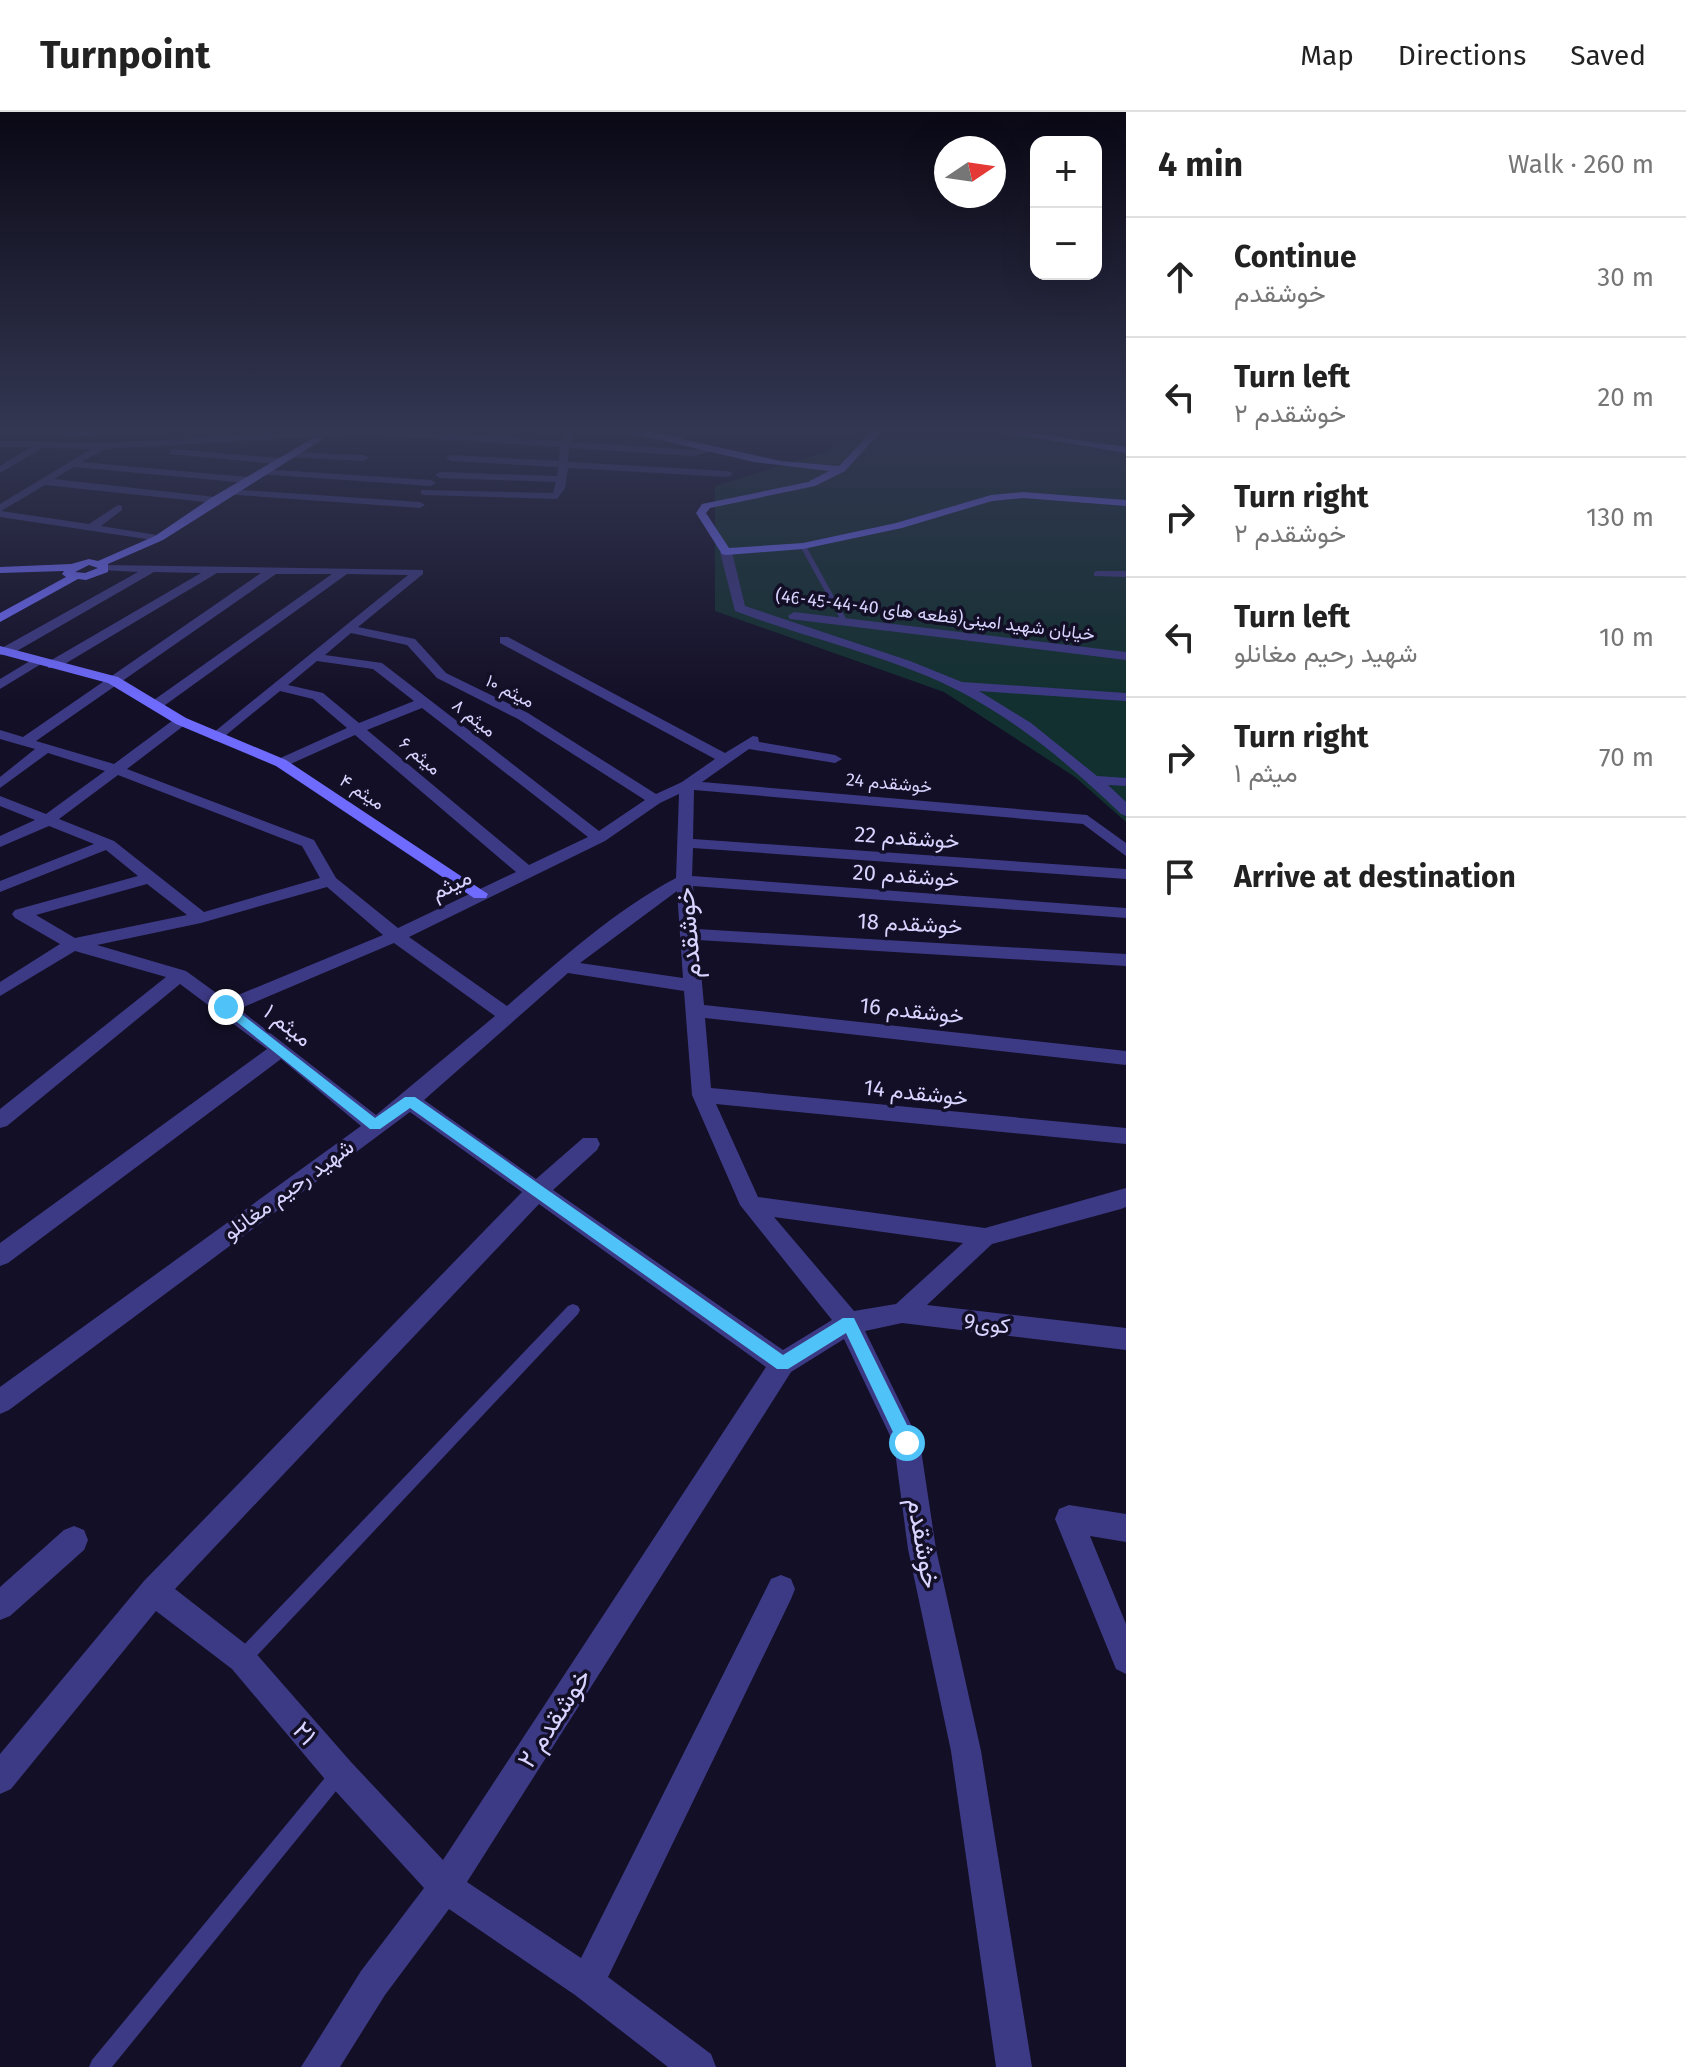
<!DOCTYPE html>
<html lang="en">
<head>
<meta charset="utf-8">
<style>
  body { margin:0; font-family:"Fira Sans",Vazirmatn,sans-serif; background:#f6f6f6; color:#222 }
  .controls { position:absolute; right:24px; top:24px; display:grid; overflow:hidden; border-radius:16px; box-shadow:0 8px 32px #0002 }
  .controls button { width:72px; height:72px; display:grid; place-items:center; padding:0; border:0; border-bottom:2px solid #e0e0e0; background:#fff; color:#222; font:40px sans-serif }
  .compass { position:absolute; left:934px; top:24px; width:72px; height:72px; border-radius:50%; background:#fff; box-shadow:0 8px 32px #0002; rotate:77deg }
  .stop { position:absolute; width:24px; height:24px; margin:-18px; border:6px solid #4fc3f7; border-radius:50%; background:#fff }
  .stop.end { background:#4fc3f7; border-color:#fff; box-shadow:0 2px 8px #0008 }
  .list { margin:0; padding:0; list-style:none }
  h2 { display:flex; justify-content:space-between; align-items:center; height:104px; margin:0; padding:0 32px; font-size:34px }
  h2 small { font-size:26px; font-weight:400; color:#767676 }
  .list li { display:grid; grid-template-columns:52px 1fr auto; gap:24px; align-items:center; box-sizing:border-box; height:120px; padding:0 32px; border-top:2px solid #e0e0e0 }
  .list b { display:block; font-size:30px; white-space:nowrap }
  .list p { margin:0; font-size:26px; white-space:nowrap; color:#767676 }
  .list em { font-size:26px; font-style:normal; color:#767676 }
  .icon { flex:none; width:44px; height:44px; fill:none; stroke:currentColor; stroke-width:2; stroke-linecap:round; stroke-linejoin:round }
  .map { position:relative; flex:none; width:1126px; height:1955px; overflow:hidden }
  header { display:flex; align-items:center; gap:48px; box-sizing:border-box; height:112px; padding:0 40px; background:#fff; border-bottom:2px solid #e0e0e0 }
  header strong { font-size:38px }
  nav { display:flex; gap:44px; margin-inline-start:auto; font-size:28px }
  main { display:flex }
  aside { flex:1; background:#fff }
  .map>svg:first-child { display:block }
</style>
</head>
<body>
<header>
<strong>Turnpoint</strong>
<nav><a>Map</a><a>Directions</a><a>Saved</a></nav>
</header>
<main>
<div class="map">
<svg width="1126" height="1955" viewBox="0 0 1126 1955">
  <rect width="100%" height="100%" fill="#130f26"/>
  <polygon fill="#12302f" points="838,317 1126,317 1126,710 1075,665 944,580 715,499 715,374 822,341 855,324"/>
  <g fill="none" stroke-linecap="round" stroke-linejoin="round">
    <g fill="#3d3a85" fill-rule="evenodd">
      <polygon points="803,432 806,434 849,512 848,513 843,512 800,434"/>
      <polygon points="573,1192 578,1194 580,1198 578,1202 249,1552 243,1554 237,1552 235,1546 237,1540 568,1194"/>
      <polygon points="339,1653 345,1656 348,1662 345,1668 112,1955 89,1955 92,1948 333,1656"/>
    </g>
    <g fill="#3d3a85" fill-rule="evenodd">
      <polygon points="369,317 561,329 565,317 573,317 570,330 694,338 712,334 717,337 694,344 569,336 568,350 728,359 733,362 728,365 568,356 565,376 557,387 425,383 421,382 421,378 553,381 556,370 440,366 435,363 440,360 557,364 558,355 451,349 446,346 451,343 559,349 560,335 362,322 104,337 82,350 247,365 252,368 247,371 74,355 54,367 215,385 220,388 215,391 45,373 1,399 89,412 118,393 122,394 122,398 101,414 163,424 164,426 159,429 0,405 0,392 91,337 42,336 0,361 0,354 31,335 0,335 0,329 101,331"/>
      <polygon points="685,317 695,317 679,330 673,330 673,326"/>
      <polygon points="172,337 279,346 284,349 279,352 169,342"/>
      <polygon points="291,340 364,343 369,346 364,349 288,345"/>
      <polygon points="261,357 431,368 436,371 431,374 258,362"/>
      <polygon points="228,377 420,390 425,393 420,396 224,382 223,380"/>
      <path d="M726,437L732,440L745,494L910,549L962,570L1126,581V589L979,579L1031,611L1097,664L1126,666V674L1108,673L1126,690V704L1121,702C1063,646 1001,595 927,564C864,538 798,523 735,499L720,440Z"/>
      <path d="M105,453L423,458V462L358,515L415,527L446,561L528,601L656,682L682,670L715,647L500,531V525H508L725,641L753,624L758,625L759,630L835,643L842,647L835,651L749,637L702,670L1087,703L1126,731V744L1083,712L694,678L693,727L1126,757V767L693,736L692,764L1126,796V806L693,774L697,817L1126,842V854L698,828L704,893L1126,939V953L705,906L711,976L1126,1016V1032L716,992L758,1085L985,1116L1126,1076V1095L1121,1097L992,1132L927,1193L1126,1216V1238L902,1211L865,1219L920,1331L936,1437L981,1639L1032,1955H996L951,1639L908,1437L894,1332L844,1227L791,1260L467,1770L581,1846L771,1467L781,1463L791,1467L795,1477L791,1487L608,1865L711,1942L716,1955H668L575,1883L449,1797L385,1883L340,1955H301L361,1859L424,1776L329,1672L232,1557L156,1499L11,1677L0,1682V1642L144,1469L522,1080L410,1000L9,1298L0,1302V1275L361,1014L281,947L8,1151L0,1154V1131L267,937L180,872L7,1014L0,1016V997L166,865L75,839L0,884V870L60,832L15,806L12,802L15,798L138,764L106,738L0,780V769L94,732L49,714L0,735V724L35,708L0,694V684L46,702L105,659L48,641L0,676V665L35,637L0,627V618L23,625L261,461H217L58,556H48V550L201,461L154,460L10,543H0V537L138,460L101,458L99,456ZM276,462H332L151,590V596H161L347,462L408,463L208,625L215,629L220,628L280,579L313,587L347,616L276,648V654H286L355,623L516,760L398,816L336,766L314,728L127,657L186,612V606H176L114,652L36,629ZM351,521L407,533L437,566L518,607L645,688L599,719L382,551L325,543ZM317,549L373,557L414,589L359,611L323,581L288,573ZM422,596L588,725L529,753L367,618ZM118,663L302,734L320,766L204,800L114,729L59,707ZM679,682L676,766C614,799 560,848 507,894L409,825L605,729L660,691ZM147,772L187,803L75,826L36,803ZM327,775L383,823L226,888L186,859L97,833L201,811ZM677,779L683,866L580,851ZM394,831L495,904L376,1003L239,897ZM568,861L684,879L692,983L740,1093L832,1208L783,1238L553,1078L597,1038L600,1032L597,1026H583L536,1067L424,988ZM539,1092L766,1255L443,1748L351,1650L252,1537L175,1477ZM774,1105L963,1131L896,1192L854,1199Z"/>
      <polygon points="1098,459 1126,459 1126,465 1094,464 1094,460"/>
      <polygon points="794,500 1126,540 1126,548 790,507 788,504"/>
      <polygon points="35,546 46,549 0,577 0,567"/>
      <polygon points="1069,1393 1126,1402 1126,1430 1090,1424 1126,1512 1126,1562 1116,1557 1055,1407 1059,1397"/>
      <polygon points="74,1414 84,1418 88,1428 84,1438 10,1504 0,1508 0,1475 64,1418"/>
    </g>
    <g fill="#6f6bff" fill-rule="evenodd">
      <polygon points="0,317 8,317 0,321"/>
      <polygon points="24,317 131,317 81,324"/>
      <polygon points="613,317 646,319 781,349 839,354 874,317 883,317 845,359 815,374 710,396 706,401 729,436 803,431 896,411 991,383 1023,380 1126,388 1126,394 1023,386 992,389 902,416 803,437 726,443 722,442 696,401 702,392 808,370 829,359 754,350"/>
      <polygon points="983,317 1004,317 1126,335 1126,341"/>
      <path d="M315,325L323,327L163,428L108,452V460L86,468L78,467L0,510V501L66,465L62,462L64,459L0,461V455L71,452L89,447L98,449L155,424L211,386ZM89,453L98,456L85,461L75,460Z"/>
      <polygon points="0,534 118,565 186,606 286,648 488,782 486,786 474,786 276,654 176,612 108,571 0,542"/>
    </g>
  </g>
  <linearGradient id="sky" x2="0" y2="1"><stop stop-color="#0a0815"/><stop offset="0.54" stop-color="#333752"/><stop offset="1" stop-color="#333752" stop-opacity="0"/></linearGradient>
  <rect width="1126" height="590" fill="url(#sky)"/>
  <polygon fill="#4fc3f7" points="226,890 375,1006 405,985 415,985 783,1243 843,1206 854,1206 913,1325 916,1331 913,1337 901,1337 846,1221 788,1257 777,1257 410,996 380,1017 370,1017 222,898 222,892"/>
  <g text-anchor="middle" stroke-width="7" stroke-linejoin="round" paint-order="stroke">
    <g font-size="18" fill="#d9d4ff" stroke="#130f26">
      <text transform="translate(935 503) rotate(7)" y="6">خیابان شهید امینی(قطعه های 40-44-45-46)</text>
      <text transform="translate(510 579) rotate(27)" y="6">۱۰ میثم</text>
      <text transform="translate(474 606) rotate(38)" y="6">۸ میثم</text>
      <text transform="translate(420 644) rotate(40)" y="6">۶ میثم</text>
      <text transform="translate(889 671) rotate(5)" y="6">خوشقدم 24</text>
      <text transform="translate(362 680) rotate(33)" y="6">۴ میثم</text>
    </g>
    <g font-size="22" fill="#d9d4ff" stroke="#130f26">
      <text transform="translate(907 725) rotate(4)" y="8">خوشقدم 22</text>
      <text transform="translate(906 763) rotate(4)" y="8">خوشقدم 20</text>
      <text transform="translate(451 772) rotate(-26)" y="8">میثم</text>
      <text transform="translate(910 811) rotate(3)" y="8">خوشقدم 18</text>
      <text transform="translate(912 898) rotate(6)" y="8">خوشقدم 16</text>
      <text transform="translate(288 913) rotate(38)" y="8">۱ میثم</text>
      <text transform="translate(916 980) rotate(6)" y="8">خوشقدم 14</text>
      <text transform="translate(288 1077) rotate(-36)" y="8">شهید رحیم مغانلو</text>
      <text transform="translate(987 1211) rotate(7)" y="8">کوی9</text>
    </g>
    <g font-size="26" fill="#d9d4ff" stroke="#130f26">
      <text transform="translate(688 821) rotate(-95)" y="9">خوشقدم</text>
      <text transform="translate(924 1431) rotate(80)" y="9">خوشقدم</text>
      <text transform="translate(554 1606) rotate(-57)" y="9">۲ خوشقدم</text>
      <text transform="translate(305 1621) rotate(49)" y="9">۲۱</text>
    </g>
  </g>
</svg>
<div class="controls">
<button>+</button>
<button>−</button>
</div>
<svg class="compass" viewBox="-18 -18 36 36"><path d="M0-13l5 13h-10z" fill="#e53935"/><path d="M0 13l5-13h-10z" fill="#767676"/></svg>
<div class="stop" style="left:907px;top:1331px"></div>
<div class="stop end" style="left:226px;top:895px"></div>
</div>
<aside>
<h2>4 min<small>Walk · 260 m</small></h2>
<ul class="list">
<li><svg class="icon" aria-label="ahead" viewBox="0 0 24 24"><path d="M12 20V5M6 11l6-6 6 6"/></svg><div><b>Continue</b><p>خوشقدم</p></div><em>30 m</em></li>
<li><svg class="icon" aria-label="left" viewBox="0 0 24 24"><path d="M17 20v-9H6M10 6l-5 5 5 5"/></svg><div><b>Turn left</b><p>۲ خوشقدم</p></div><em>20 m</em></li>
<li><svg class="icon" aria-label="right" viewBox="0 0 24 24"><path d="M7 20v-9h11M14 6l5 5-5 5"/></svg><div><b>Turn right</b><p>۲ خوشقدم</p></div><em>130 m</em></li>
<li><svg class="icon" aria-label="left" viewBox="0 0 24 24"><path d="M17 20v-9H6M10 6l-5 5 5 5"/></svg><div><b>Turn left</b><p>شهید رحیم مغانلو</p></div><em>10 m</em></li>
<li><svg class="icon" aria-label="right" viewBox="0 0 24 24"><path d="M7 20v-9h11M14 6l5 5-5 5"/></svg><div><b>Turn right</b><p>۱ میثم</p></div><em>70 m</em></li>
<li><svg class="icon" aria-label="arrive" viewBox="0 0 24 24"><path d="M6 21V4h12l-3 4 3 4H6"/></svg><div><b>Arrive at destination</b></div></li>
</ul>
</aside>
</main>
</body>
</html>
